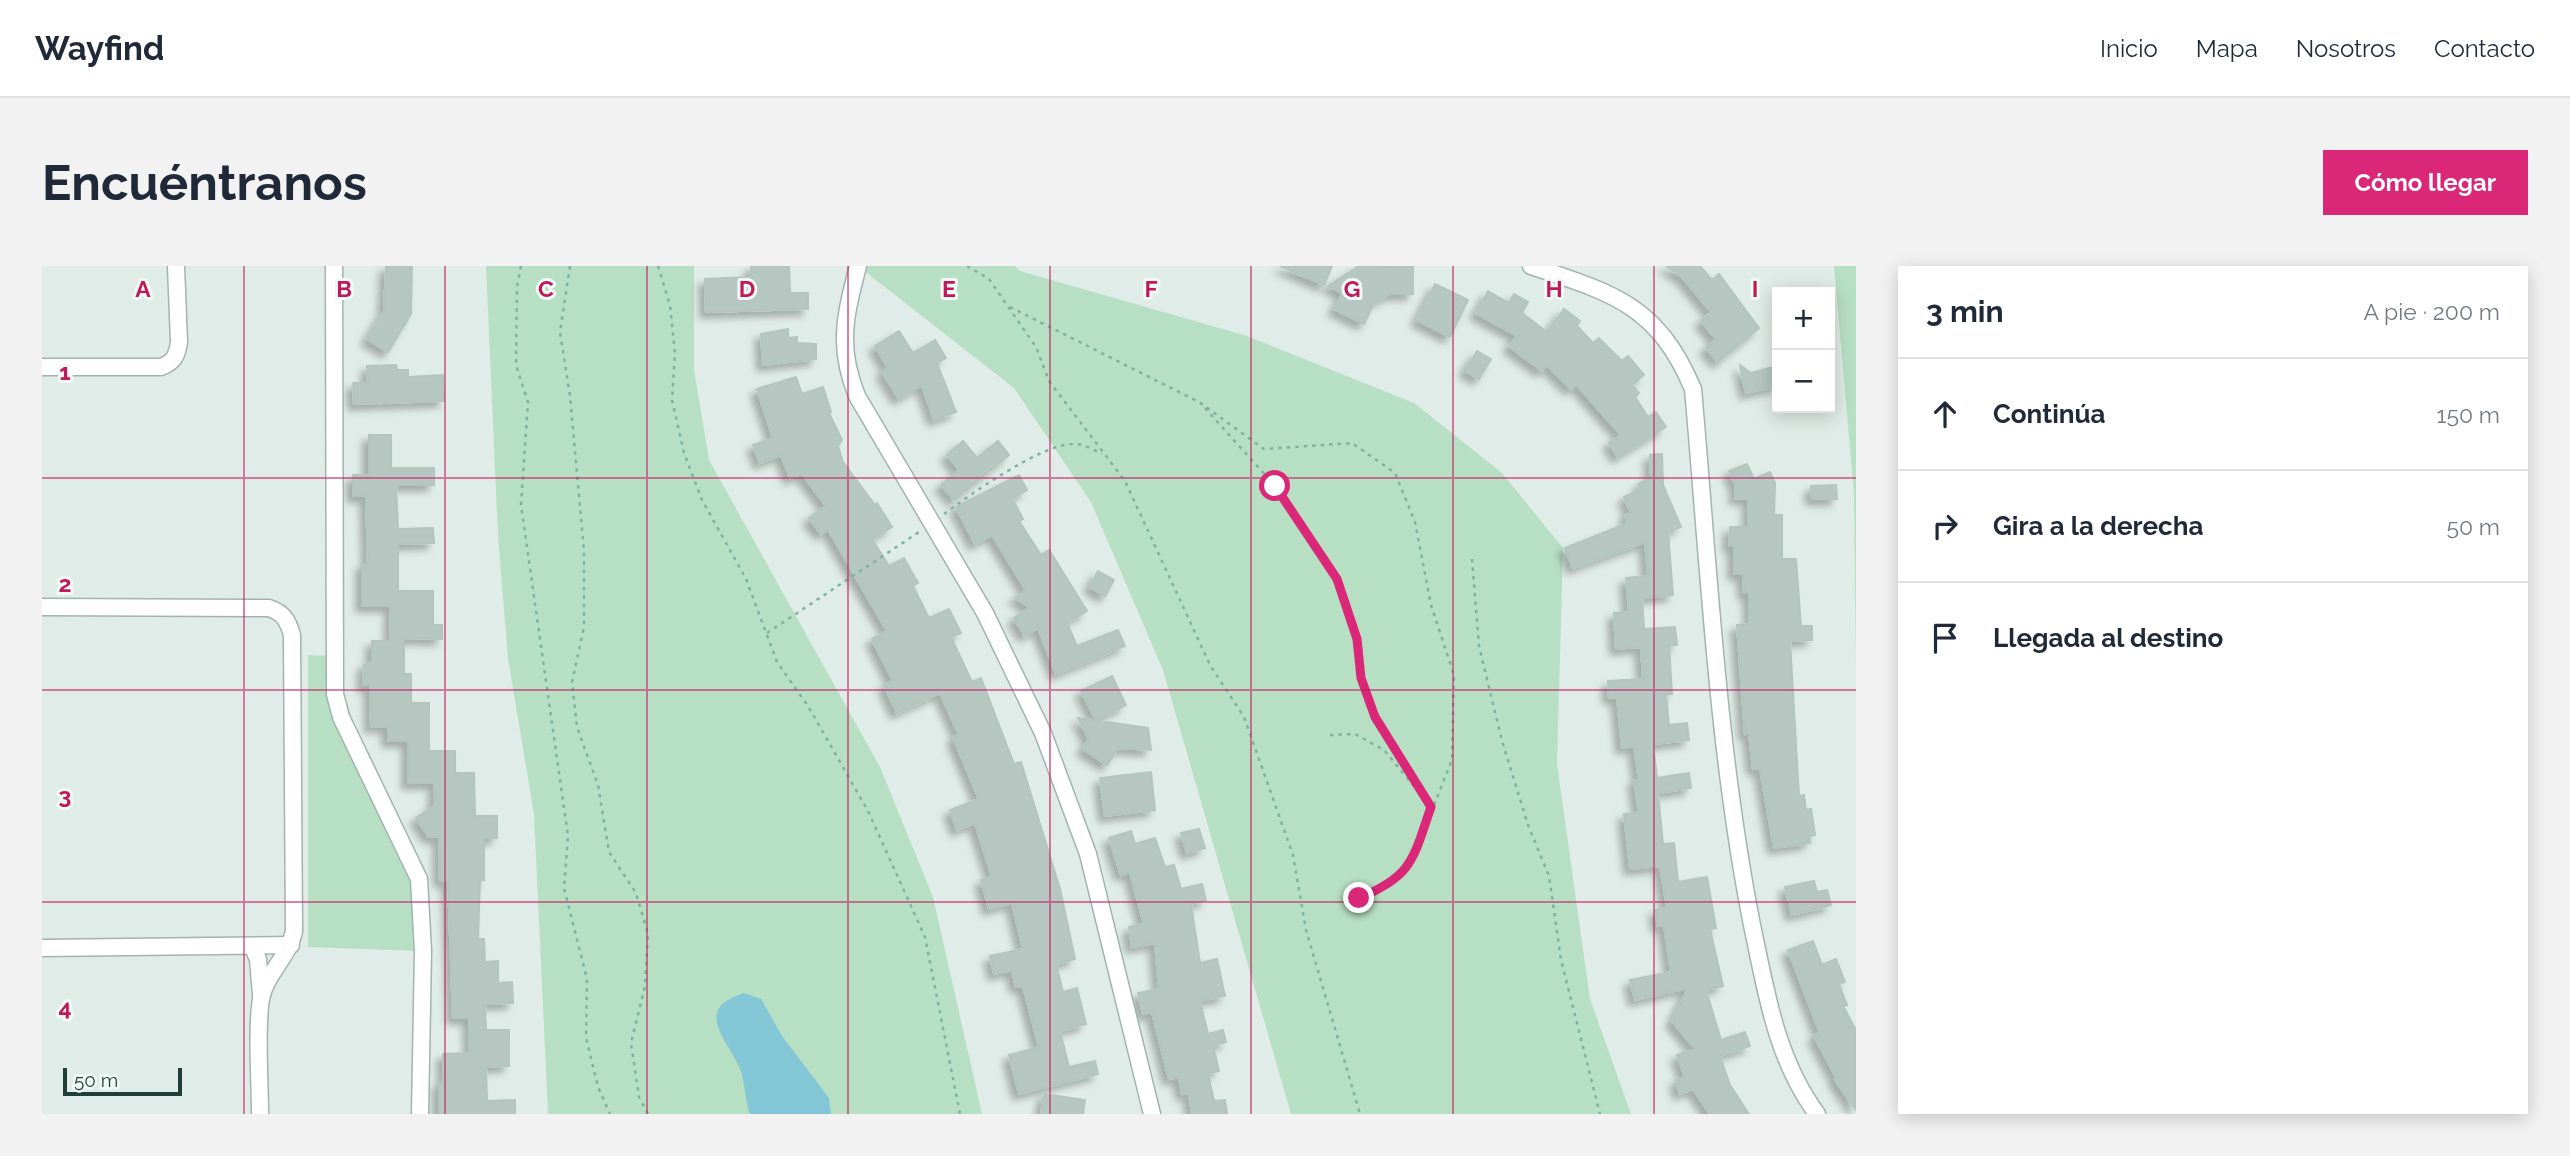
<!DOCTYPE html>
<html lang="es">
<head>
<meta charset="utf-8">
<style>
  body { margin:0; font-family:Raleway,sans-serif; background:#f2f2f3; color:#1f2937 }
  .controls { position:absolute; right:21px; top:21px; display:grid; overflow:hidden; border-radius:0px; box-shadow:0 4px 18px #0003 }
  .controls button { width:63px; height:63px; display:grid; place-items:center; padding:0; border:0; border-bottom:2px solid #e0e1e3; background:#fff; color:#1f2937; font:35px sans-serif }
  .scale { position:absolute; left:21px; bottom:18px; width:119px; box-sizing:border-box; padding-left:7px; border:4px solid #1f3e37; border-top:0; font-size:19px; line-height:24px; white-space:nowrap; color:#1f3e37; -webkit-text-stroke:5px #f1f9f5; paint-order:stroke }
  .stop { position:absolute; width:21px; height:21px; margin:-16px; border:5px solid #db2777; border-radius:50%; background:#fff }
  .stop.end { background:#db2777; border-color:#fff; box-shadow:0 2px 7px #0008 }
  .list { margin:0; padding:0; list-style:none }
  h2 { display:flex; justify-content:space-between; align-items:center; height:91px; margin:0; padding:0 28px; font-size:30px }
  h2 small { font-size:23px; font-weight:400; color:#747a83 }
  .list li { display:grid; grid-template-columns:46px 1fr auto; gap:21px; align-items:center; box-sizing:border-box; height:112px; padding:0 28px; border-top:2px solid #e0e1e3 }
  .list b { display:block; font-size:26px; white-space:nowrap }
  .list em { font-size:23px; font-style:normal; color:#747a83 }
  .icon { flex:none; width:38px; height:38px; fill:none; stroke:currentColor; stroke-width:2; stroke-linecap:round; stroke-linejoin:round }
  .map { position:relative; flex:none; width:1814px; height:848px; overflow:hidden; border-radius:0px }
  header { display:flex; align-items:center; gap:42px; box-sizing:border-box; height:98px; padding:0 35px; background:#fff; border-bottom:2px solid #e0e1e3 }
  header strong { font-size:33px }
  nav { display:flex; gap:38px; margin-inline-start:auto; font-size:24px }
  .intro { display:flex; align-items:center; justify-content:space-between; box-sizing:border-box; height:168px; padding:0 42px }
  h1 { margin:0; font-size:49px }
  .button { padding:18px 32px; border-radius:0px; background:#db2777; color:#fff; font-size:24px; font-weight:700 }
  main { display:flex; gap:42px; padding:0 42px }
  aside { flex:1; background:#fff; border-radius:0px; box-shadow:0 4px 18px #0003 }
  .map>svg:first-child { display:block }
</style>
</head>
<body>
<header>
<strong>Wayfind</strong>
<nav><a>Inicio</a><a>Mapa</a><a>Nosotros</a><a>Contacto</a></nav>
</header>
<div class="intro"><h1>Encuéntranos</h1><a class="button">Cómo llegar</a></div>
<main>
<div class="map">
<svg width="1814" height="848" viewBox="0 0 1814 848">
  <defs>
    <filter id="shadow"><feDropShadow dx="-6" dy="6" stdDeviation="3.5" flood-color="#0004"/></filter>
  </defs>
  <rect width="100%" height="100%" fill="#e0ece7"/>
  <g fill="#b7dfc3">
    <polygon points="444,0 652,0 652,103 667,194 838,501 891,631 940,848 506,848 492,548 466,393 456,270"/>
    <polygon points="816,0 973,0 978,5 1205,70 1372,137 1460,207 1521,282 1515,498 1548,733 1589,848 1249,848 1121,404 1049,236 972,122"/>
    <polygon points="1792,0 1814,0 1814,399 1812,228"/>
    <polygon points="266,389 291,390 293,428 377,613 381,685 266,681"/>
  </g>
  <path fill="#83c7d6" d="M702,727L719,733L740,770L787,832L789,848H708C703,834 703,819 699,805C688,775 648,744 702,727Z"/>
  <g fill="#b5c7c0" stroke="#b2c6be" stroke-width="2" filter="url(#shadow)">
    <polygon points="344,0 370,0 369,48 346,86 325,73 342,45"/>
    <polygon points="709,0 747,0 748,27 766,27 766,43 664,46 663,13 709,11"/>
    <polygon points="1238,0 1290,0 1282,19"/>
    <polygon points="1317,0 1371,1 1371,28 1348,28 1332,37 1322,58 1292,43 1301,27 1286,20"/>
    <polygon points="1624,0 1658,0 1670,14 1677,8 1717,62 1676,96 1664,82 1674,73 1659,55 1669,46 1640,11"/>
    <polygon points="1393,18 1426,34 1408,71 1375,54"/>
    <polygon points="1446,25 1467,37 1472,28 1486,36 1480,47 1505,66 1522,43 1538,55 1535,60 1551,77 1557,72 1580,95 1586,90 1602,109 1590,119 1597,127 1593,131 1606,151 1614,146 1624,161 1576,191 1567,177 1579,169 1534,118 1529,123 1505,99 1500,105 1467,80 1475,70 1434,47"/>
    <polygon points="746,63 746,72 755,71 755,77 774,78 774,93 721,99 719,68"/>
    <polygon points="857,65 871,87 893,74 904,92 895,97 914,146 892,154 880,119 857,133 840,106 846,102 833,80"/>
    <polygon points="1435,85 1449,93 1437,113 1423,105"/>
    <polygon points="354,99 355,104 366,104 366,111 401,109 402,135 312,138 311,117 326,117 325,100"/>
    <polygon points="1698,99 1709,107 1735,100 1735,120 1704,127"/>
    <polygon points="754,111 760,128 781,121 789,146 787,147 800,174 796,180 801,196 833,239 835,237 850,261 830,273 847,300 862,292 876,317 871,320 887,352 907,343 919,367 909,371 930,416 939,412 972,498 979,496 1018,623 1033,693 1014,698 1021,726 1035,722 1044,758 1018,765 1027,801 1053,795 1056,808 977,828 967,789 997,781 981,720 974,721 970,704 952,708 948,690 981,683 970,637 947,643 939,614 950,611 933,557 915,564 908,544 937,533 911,471 917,469 898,427 855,447 842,419 851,415 830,373 845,365 786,263 779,268 767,252 784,240 760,208 748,212 739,189 718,197 711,179 731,172 715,123"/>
    <polygon points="327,169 349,169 349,202 392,202 392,219 354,219 356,263 391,262 392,277 356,278 356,325 391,325 391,359 400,359 400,373 362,372 362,408 369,408 369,437 387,437 387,485 413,485 413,507 432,507 433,550 455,550 455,572 442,572 442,614 438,614 436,673 442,673 443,696 456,695 456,717 470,716 471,737 443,738 444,764 467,764 467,800 444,801 445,835 473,834 473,848 397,848 397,816 402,816 401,788 428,787 427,752 411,752 406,615 398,615 397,571 387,571 374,552 392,540 393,517 366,517 366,475 346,475 346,460 329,461 328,419 321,419 322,399 330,396 330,375 348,375 349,340 320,340 320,298 326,298 324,230 311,230 311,209 327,209"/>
    <polygon points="921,175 935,192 956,175 967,189 912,234 899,219 917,204 905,189"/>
    <polygon points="1620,188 1621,219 1639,261 1626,266 1631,329 1600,332 1602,363 1633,361 1635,379 1627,379 1630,428 1624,428 1627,459 1645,457 1647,474 1611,478 1615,512 1647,507 1649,522 1616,527 1621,578 1632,577 1636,616 1665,611 1674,662 1668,663 1681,720 1664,724 1679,774 1703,766 1708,780 1678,790 1688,819 1707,848 1668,848 1651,823 1638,828 1634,814 1643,811 1635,789 1653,783 1630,755 1646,722 1593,734 1588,714 1629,706 1622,659 1616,660 1613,644 1625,642 1618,600 1588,603 1582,548 1597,547 1592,514 1597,514 1592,480 1580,482 1575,431 1567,432 1566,415 1601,413 1599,381 1574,383 1572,347 1587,346 1584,312 1606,310 1603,276 1531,302 1523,282 1586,257 1583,249 1589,247 1582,231 1598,224 1597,218 1609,211 1608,189"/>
    <polygon points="1705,198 1712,213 1728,206 1733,217 1732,249 1740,249 1740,293 1754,293 1759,360 1770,360 1770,374 1748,375 1757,530 1762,529 1764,544 1769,543 1773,569 1767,570 1768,577 1732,582 1718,502 1711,503 1707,467 1703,468 1695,359 1708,358 1707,327 1702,327 1701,308 1692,308 1692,280 1687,280 1688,261 1706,261 1707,233 1693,232 1694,220 1687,205"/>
    <polygon points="977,209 985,224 970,232 981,253 977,255 999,289 1007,284 1045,345 1025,357 1035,380 1076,364 1083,380 1014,408 996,362 983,370 972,352 988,341 973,332 984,324 950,269 933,278 914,241"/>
    <polygon points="1794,219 1795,233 1770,233 1769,220"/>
    <polygon points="1056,305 1072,314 1063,330 1048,321"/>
    <polygon points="1070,410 1084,439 1054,454 1039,425"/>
    <polygon points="1036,452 1106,462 1109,484 1076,482 1065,499 1041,483 1047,473"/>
    <polygon points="1109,506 1113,544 1063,550 1058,512"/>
    <polygon points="1157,563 1163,582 1145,587 1139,567"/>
    <polygon points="1089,565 1093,578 1113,572 1123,601 1132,599 1139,623 1160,618 1164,634 1149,638 1158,697 1175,693 1183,730 1158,735 1166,768 1181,764 1184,776 1171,779 1177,805 1166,808 1172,835 1183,834 1185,848 1150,848 1147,827 1140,828 1137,811 1127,813 1110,746 1101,748 1096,727 1117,723 1113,677 1090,681 1087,661 1102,658 1088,606 1079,609 1067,572"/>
    <polygon points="1772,615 1775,626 1785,624 1789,639 1750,649 1743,621"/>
    <polygon points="1771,675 1780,699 1794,693 1803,716 1797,718 1805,739 1801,740 1814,764 1814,844 1793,814 1795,813 1772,770 1778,767 1746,684"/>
    <polygon points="1002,828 1043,834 1041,848 999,848"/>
  </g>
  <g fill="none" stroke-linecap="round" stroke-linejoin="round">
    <defs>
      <g id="minor">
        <polyline points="292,0 293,428 299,451 377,613 381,685 378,848"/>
        <path d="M816,0C803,50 795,81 815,130L943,347L1001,467L1046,588L1110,848"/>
        <path d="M1489,0C1570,27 1615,38 1651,123C1667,302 1675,482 1710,659C1724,725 1734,793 1775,848"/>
        <path d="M0,101H119C132,96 135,90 137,76L134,0"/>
        <path d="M0,341L227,342C242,347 246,355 250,369L252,665C247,691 224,707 219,733C214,763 218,816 218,848"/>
        <polyline points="210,680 216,693 219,729"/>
        <polyline points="0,682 249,679"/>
      </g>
    </defs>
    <use href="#minor" stroke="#a2b4af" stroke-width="19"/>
    <g stroke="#7eb3a3" stroke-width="2.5" stroke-dasharray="3.5 5" stroke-linecap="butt">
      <polyline points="479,0 475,21 474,99 486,136 479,239 526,570 522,622 545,713 544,772 556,821 568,848"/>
      <polyline points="528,0 518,66 528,130 542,285 542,361 530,416 535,461 556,519 567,586 594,627 606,668 603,720 589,777 597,831 606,848"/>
      <polyline points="616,0 628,39 633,87 630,134 642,187 660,234 704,313 735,396 766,440 826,545 883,671 918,848"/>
      <polyline points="925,0 947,13 994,81 1007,115 1083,215 1168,399 1202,451 1251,589 1264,664 1318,848"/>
      <polyline points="968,41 1157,136 1222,183 1310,177 1353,207 1373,256 1389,339 1412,409 1410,494 1370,594 1347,620 1317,632"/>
      <polyline points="1163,142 1233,220 1295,313 1315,373 1319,412 1333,451 1389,541 1342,484 1313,468 1285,469"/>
      <path d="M902,248C929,228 998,179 1030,178C1040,177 1050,183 1060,188"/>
      <polyline points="1430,293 1437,380 1460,475 1486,559 1507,610 1519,694 1558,848"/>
      <polyline points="725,367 877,266"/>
    </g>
    <use href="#minor" stroke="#fff" stroke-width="16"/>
  </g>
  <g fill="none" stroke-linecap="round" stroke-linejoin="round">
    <path stroke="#db2777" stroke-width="9" d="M1233,220L1295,313L1315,373L1319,412L1333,451L1389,541C1371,593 1371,610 1317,632"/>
  </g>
  <path fill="none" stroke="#c2185b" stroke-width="2" stroke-opacity="0.55" d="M202,0V848M403,0V848M605,0V848M806,0V848M1008,0V848M1209,0V848M1411,0V848M1612,0V848M0,212H1814M0,424H1814M0,636H1814"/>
  <g font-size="23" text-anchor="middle" font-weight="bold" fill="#c2185b" stroke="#f1f9f5" stroke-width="6" stroke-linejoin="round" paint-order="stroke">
    <text x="101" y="31">A</text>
    <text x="302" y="31">B</text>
    <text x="504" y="31">C</text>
    <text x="705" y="31">D</text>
    <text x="907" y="31">E</text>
    <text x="1109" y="31">F</text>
    <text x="1310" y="31">G</text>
    <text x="1512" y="31">H</text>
    <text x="1713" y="31">I</text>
    <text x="23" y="114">1</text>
    <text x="23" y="326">2</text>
    <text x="23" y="538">3</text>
    <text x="23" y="750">4</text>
  </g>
</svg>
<div class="controls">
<button>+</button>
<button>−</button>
</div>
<div class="scale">50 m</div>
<div class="stop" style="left:1233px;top:220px"></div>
<div class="stop end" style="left:1317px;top:632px"></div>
</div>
<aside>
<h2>3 min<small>A pie · 200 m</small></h2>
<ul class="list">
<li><svg class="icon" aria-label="ahead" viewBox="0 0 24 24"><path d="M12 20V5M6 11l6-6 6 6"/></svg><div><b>Continúa</b></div><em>150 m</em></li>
<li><svg class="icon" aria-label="right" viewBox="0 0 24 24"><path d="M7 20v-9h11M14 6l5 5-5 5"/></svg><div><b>Gira a la derecha</b></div><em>50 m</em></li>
<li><svg class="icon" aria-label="arrive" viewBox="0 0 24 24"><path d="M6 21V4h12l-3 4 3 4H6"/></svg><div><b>Llegada al destino</b></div></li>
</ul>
</aside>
</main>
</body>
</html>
